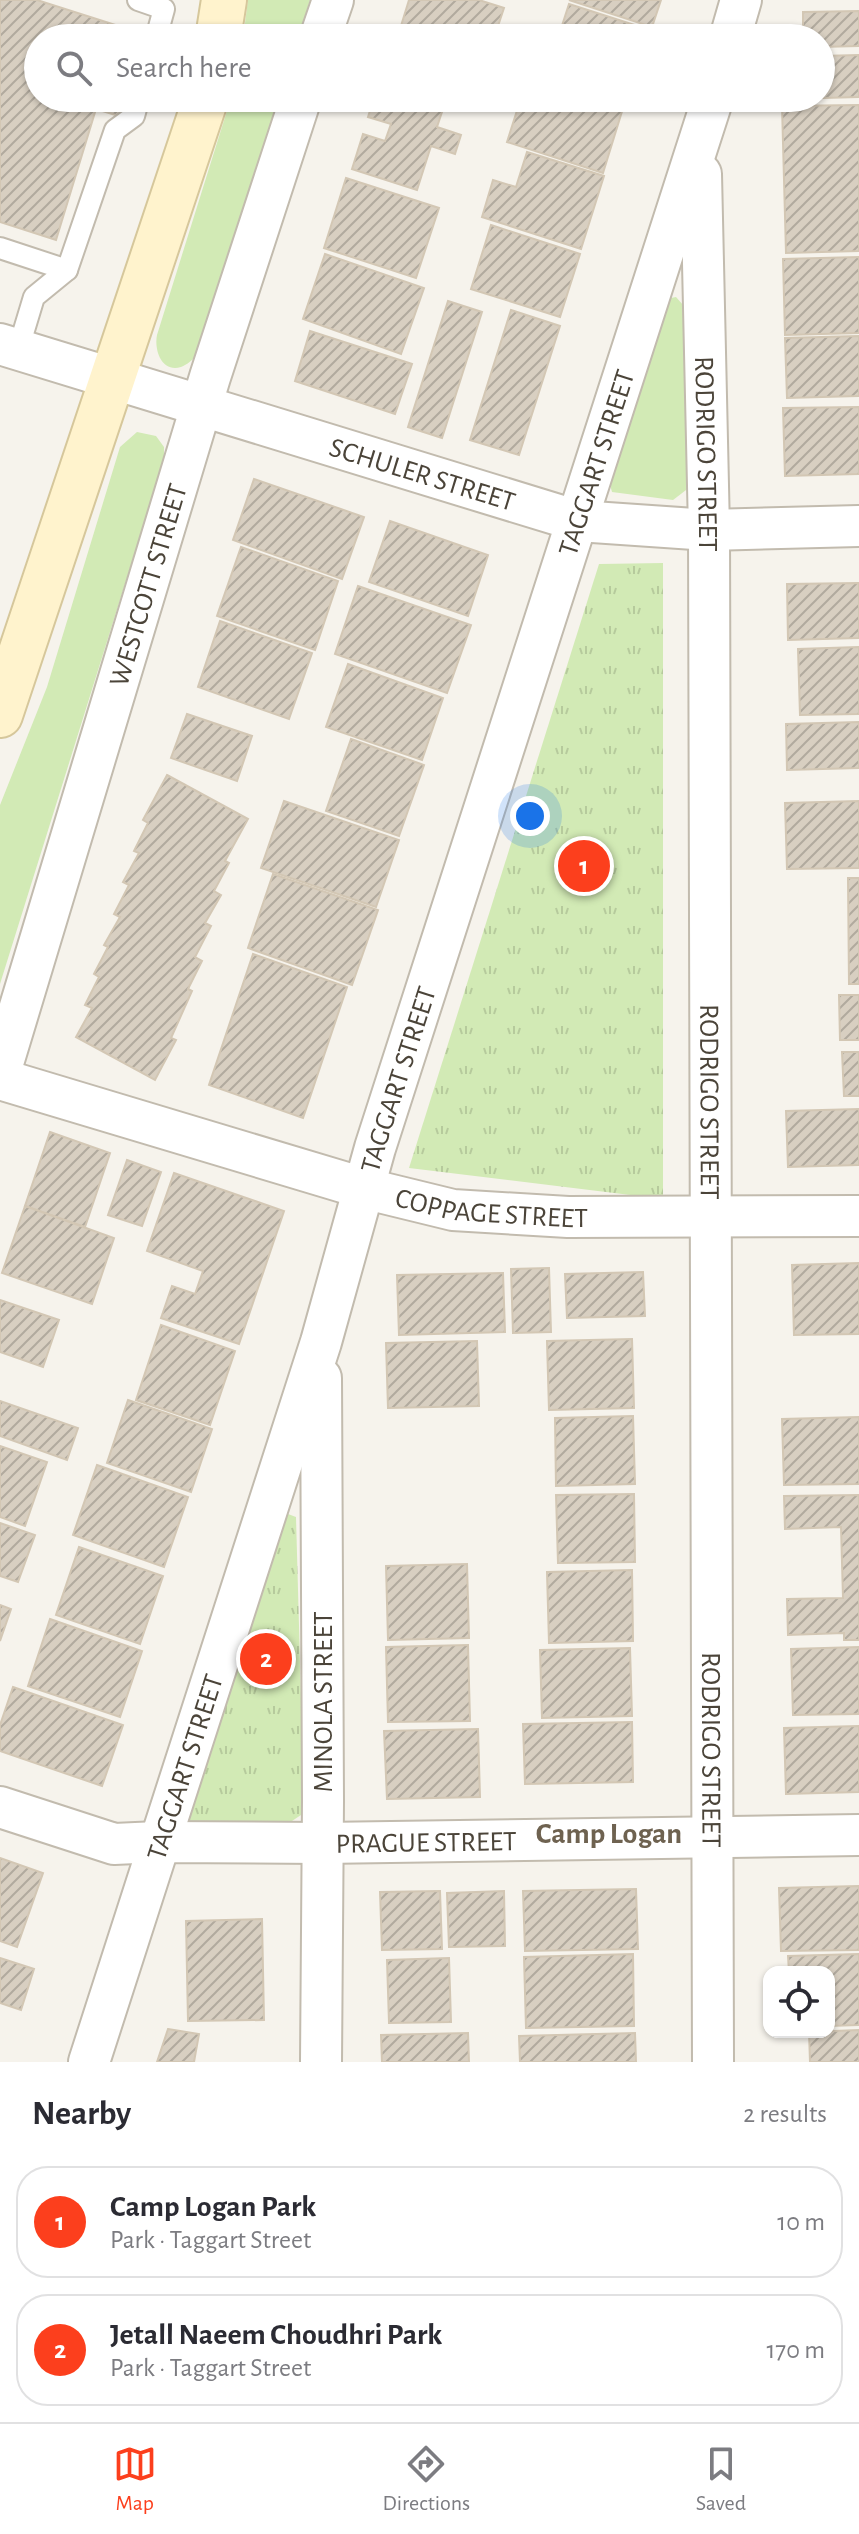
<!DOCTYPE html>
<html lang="en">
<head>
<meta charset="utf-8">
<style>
  body { margin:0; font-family:"Alegreya Sans",sans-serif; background:#f7f7f7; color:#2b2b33 }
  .controls { position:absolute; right:24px; bottom:24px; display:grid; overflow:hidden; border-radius:16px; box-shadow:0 2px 6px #0004 }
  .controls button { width:72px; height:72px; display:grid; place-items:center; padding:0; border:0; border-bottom:2px solid #e1e1e2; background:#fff; color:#2b2b33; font:40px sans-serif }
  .you { position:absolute; left:530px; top:816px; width:28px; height:28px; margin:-20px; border:6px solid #fff; border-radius:50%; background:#1a73e8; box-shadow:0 0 0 12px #1a73e833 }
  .badge { display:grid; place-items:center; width:52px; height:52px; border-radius:50%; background:#fc3f1d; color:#fff; font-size:26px; font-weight:700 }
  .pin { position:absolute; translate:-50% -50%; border:4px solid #fff; box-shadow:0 2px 8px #0006 }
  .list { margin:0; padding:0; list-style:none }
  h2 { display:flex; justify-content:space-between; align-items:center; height:104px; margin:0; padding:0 32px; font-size:34px }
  h2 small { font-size:26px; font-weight:400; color:#7c7c81 }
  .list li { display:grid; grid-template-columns:52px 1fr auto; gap:24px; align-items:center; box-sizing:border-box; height:112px; margin:0 16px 16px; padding:0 16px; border:2px solid #e1e1e2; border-radius:32px }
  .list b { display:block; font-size:30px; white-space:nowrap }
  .list p { margin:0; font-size:26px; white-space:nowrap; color:#7c7c81 }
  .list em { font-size:26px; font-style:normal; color:#7c7c81 }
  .icon { flex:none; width:44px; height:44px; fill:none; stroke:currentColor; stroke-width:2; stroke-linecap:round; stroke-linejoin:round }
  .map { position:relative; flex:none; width:859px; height:2062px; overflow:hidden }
  .search { position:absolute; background:#fff; box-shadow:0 2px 6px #0004; left:24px; right:24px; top:24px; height:88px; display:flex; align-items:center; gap:20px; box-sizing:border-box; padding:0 28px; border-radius:44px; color:#7c7c81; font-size:30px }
  .sheet { height:360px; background:#fff }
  nav { display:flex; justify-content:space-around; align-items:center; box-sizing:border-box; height:112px; border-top:2px solid #e1e1e2; background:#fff; font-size:22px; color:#7c7c81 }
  nav a { display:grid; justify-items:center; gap:4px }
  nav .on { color:#fc3f1d }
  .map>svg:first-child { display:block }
</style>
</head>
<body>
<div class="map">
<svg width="859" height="2062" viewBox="0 0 859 2062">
  <defs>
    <pattern id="park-tufts" width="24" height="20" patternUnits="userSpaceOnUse" patternTransform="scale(2)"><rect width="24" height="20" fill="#d2eab5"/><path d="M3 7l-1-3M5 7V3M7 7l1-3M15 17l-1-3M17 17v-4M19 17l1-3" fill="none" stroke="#b6ca9c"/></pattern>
    <pattern id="building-hatch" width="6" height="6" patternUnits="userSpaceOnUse" patternTransform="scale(2)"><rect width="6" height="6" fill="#d8cfc1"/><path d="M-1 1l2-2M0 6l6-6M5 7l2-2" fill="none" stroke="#b1aa9e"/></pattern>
  </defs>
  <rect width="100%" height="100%" fill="#f6f3ec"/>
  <g fill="#d2eab5">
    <polygon points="248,0 310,0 298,38 243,38"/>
    <path d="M231,98H280L198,355C193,359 187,365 181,367C161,373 154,349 157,335Z"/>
    <polygon points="676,297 683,305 690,487 673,500 612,492 608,477 666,299"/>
    <polygon points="137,432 156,436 164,447 164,459 0,984 0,805 47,687 120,447"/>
  </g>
  <g fill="url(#park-tufts)">
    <polygon points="663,563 663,1199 409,1168 599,564"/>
    <polygon points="288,1514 296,1517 304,1807 301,1815 292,1821 196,1824 188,1820 281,1519"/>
  </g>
  <g fill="url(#building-hatch)" stroke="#d3c7b4" stroke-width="2">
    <polygon points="0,0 37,0 150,36 150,38 38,38 38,98 131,98 125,118 96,109 56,240 0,222"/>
    <polygon points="409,0 479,0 504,8 494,38 427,38 400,29"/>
    <polygon points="569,0 661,0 652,27"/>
    <polygon points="569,4 650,30 648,38 558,38"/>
    <polygon points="859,11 859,46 821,47 821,38 803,38 803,12"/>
    <polygon points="859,55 859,97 787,99 821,98 821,56"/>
    <polygon points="374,98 419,98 444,106 437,127 461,135 455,154 431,146 417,190 352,169 363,134 385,141 391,124 368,117"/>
    <polygon points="521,98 601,98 624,105 603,173 507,142"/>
    <polygon points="859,105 859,251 786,253 782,106"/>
    <polygon points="527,152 604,176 581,249 482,217 493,180 516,187"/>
    <polygon points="346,178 439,208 416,278 324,248"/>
    <polygon points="491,225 580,254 560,317 471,289"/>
    <polygon points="325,254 424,288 401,354 303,319"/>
    <polygon points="859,257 859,333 785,335 783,259"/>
    <polygon points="448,301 482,312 442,438 408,427"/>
    <polygon points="511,310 560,326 519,455 470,440"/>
    <polygon points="310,331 412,364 395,414 295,381"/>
    <polygon points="859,336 859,396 787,398 785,338"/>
    <polygon points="859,407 859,474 785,476 783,408"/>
    <polygon points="254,479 364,517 342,579 233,540"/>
    <polygon points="390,521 488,555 468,616 369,582"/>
    <polygon points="241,547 338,581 315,650 217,616"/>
    <polygon points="859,583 859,638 788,640 787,584"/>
    <polygon points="358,586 471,625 447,693 335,654"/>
    <polygon points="220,621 312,653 289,719 198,687"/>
    <polygon points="859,647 859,714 800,715 798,649"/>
    <polygon points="348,664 443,698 422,760 326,727"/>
    <polygon points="187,714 252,736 237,781 171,758"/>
    <polygon points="859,722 859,768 787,770 786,724"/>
    <polygon points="351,739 424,765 399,836 326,811"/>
    <polygon points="167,775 248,819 225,861 229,863 214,891 221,895 205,923 211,926 195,957 202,961 188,989 192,991 171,1038 176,1040 155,1080 76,1037 92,1008 85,1005 99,977 94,974 108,947 104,945 120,917 114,914 129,885 123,882 139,853 134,851 148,823 143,820"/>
    <polygon points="284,801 399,840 376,907 261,868"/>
    <polygon points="859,801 859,868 787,869 785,803"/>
    <polygon points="273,874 378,910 352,985 248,948"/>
    <polygon points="848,878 859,878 859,984 849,984"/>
    <polygon points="253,954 347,987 303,1118 209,1085"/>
    <polygon points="839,995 859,995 859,1040 840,1040"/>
    <polygon points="842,1052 859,1052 859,1096 844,1096"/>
    <polygon points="859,1109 859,1165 788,1167 786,1111"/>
    <polygon points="50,1132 110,1153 85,1227 25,1206"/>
    <polygon points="127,1160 161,1172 142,1226 108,1215"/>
    <polygon points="174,1173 284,1211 239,1344 161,1318 172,1286 195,1294 203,1271 147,1251"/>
    <polygon points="25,1206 114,1238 92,1304 2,1273"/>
    <polygon points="859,1263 859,1334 794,1335 792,1265"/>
    <polygon points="549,1268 551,1332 513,1333 511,1269"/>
    <polygon points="643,1272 645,1316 567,1318 565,1274"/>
    <polygon points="503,1273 505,1332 399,1335 397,1275"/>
    <polygon points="0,1300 59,1320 43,1367 0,1352"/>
    <polygon points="161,1325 235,1351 210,1425 136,1400"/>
    <polygon points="632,1339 634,1408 549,1410 547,1341"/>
    <polygon points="477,1341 479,1406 388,1408 386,1343"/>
    <polygon points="128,1400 212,1429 191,1492 107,1463"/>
    <polygon points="0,1401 78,1428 67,1460 0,1436"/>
    <polygon points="633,1416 635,1484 556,1486 555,1418"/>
    <polygon points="859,1417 859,1484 784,1485 782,1419"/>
    <polygon points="0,1446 47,1462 25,1526 0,1517"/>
    <polygon points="97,1465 188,1497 164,1567 73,1535"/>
    <polygon points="634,1494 635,1562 558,1563 556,1495"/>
    <polygon points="859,1495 859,1640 844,1640 844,1633 788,1635 787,1599 843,1598 841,1527 785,1529 784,1496"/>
    <polygon points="0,1523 35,1535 18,1582 0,1576"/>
    <polygon points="79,1547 163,1576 140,1644 56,1615"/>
    <polygon points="467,1564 469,1638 388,1640 386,1566"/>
    <polygon points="632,1570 633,1641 549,1643 547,1572"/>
    <polygon points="0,1605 11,1609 0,1641"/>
    <polygon points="50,1619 142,1651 120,1717 28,1686"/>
    <polygon points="468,1645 470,1721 388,1722 386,1647"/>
    <polygon points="859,1647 859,1714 793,1715 791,1649"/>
    <polygon points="630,1648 632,1716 542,1718 540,1650"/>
    <polygon points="13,1687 123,1725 102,1786 0,1751 0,1725"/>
    <polygon points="632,1722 633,1782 525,1784 523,1724"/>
    <polygon points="859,1726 859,1792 786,1794 784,1728"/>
    <polygon points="478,1729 480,1797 387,1799 384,1731"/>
    <polygon points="0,1858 43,1873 17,1947 0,1941"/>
    <polygon points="859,1886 859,1950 781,1951 779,1888"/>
    <polygon points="636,1889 638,1949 525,1951 523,1891"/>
    <polygon points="440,1891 442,1949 382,1950 380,1892"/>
    <polygon points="504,1891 505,1946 449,1947 447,1893"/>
    <polygon points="262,1919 264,2020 188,2021 186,1921"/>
    <polygon points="633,1954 634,2026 526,2028 524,1957"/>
    <polygon points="859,1954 859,2025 829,2026 829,1972 789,1972 788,1956"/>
    <polygon points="0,1958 34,1969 21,2010 0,2003"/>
    <polygon points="449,1958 451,2022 389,2023 387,1960"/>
    <polygon points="168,2029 199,2034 194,2062 157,2062"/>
    <polygon points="859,2030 859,2062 810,2062 809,2032"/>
    <polygon points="468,2033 469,2062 382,2062 381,2035"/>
    <polygon points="635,2033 636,2062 520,2062 519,2036"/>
  </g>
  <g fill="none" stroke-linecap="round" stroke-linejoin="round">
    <defs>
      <g id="lane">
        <polyline points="138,0 164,9 156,38"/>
        <polyline points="0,248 67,270 115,130 134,116 139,98"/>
        <polyline points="18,350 34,297 67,270"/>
      </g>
      <g id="street">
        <polyline points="320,38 333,0"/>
        <polyline points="730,38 741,0"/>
        <path id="s1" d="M701,174L709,530L713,2062"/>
        <path id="s2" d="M0,344L578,521L709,530L859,526"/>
        <path id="s3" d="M0,1073L210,377L301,98"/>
        <path id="s4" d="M0,1079L363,1188L453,1210L568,1217L859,1216"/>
        <path id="s5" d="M0,1807L114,1844L158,1842L323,1843L859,1835"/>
        <path id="s6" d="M89,2062L321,1342L375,1148L713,98"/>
        <polyline points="321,2062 323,1801 321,1378"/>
      </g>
      <g id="secondary">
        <polyline points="218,38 224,0"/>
        <polyline points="0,715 206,98"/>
      </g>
    </defs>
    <use href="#lane" stroke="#c2bbae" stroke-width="24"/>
    <use href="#street" stroke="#c2bbae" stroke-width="44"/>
    <use href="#secondary" stroke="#d6c79b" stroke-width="48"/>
    <use href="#lane" stroke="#fff" stroke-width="20"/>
    <use href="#street" stroke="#fff" stroke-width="40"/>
    <use href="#secondary" stroke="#fff3cd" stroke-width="44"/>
  </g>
  <g text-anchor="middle" stroke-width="6" stroke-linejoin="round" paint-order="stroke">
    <g font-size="28" fill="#4b4439" stroke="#fff">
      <text dy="10" stroke="none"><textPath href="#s1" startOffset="280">RODRIGO STREET</textPath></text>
      <text dy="10" stroke="none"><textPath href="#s6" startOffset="1678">TAGGART STREET</textPath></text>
      <text dy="10" stroke="none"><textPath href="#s2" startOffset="442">SCHULER STREET</textPath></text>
      <text dy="10" stroke="none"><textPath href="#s3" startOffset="510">WESTCOTT STREET</textPath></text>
      <text dy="10" stroke="none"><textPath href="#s6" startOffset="1030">TAGGART STREET</textPath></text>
      <text dy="10" stroke="none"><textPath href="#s1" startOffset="928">RODRIGO STREET</textPath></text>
      <text dy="10" stroke="none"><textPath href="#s4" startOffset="510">COPPAGE STREET</textPath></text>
      <text transform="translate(322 1702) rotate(-90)" y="10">MINOLA STREET</text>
      <text dy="10" stroke="none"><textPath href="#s1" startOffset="1576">RODRIGO STREET</textPath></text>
      <text dy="10" stroke="none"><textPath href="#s6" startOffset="310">TAGGART STREET</textPath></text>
      <text dy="10" stroke="none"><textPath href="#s5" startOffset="432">PRAGUE STREET</textPath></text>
    </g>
    <g font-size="30" font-weight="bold" fill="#6e6250" stroke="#fff">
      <text x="609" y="1843">Camp Logan</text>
    </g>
  </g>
</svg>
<div class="controls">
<button><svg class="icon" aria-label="locate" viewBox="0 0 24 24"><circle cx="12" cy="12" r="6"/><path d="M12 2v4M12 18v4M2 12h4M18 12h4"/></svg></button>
</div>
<div class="you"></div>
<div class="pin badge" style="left:584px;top:866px">1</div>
<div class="pin badge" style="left:266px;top:1659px">2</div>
<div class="search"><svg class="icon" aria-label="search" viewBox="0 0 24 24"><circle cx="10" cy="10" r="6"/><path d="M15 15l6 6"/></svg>Search here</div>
</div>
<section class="sheet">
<h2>Nearby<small>2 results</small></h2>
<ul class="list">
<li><span class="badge">1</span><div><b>Camp Logan Park</b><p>Park · Taggart Street</p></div><em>10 m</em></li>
<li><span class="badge">2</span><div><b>Jetall Naeem Choudhri Park</b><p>Park · Taggart Street</p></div><em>170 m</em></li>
</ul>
</section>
<nav>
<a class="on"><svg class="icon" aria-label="map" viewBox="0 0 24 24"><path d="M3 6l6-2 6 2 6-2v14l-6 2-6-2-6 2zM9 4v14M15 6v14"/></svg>Map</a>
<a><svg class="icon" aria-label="directions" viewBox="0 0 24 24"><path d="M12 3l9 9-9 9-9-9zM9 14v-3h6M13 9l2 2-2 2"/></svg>Directions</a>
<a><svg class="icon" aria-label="saved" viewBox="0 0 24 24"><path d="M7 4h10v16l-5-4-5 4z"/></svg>Saved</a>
</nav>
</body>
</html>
